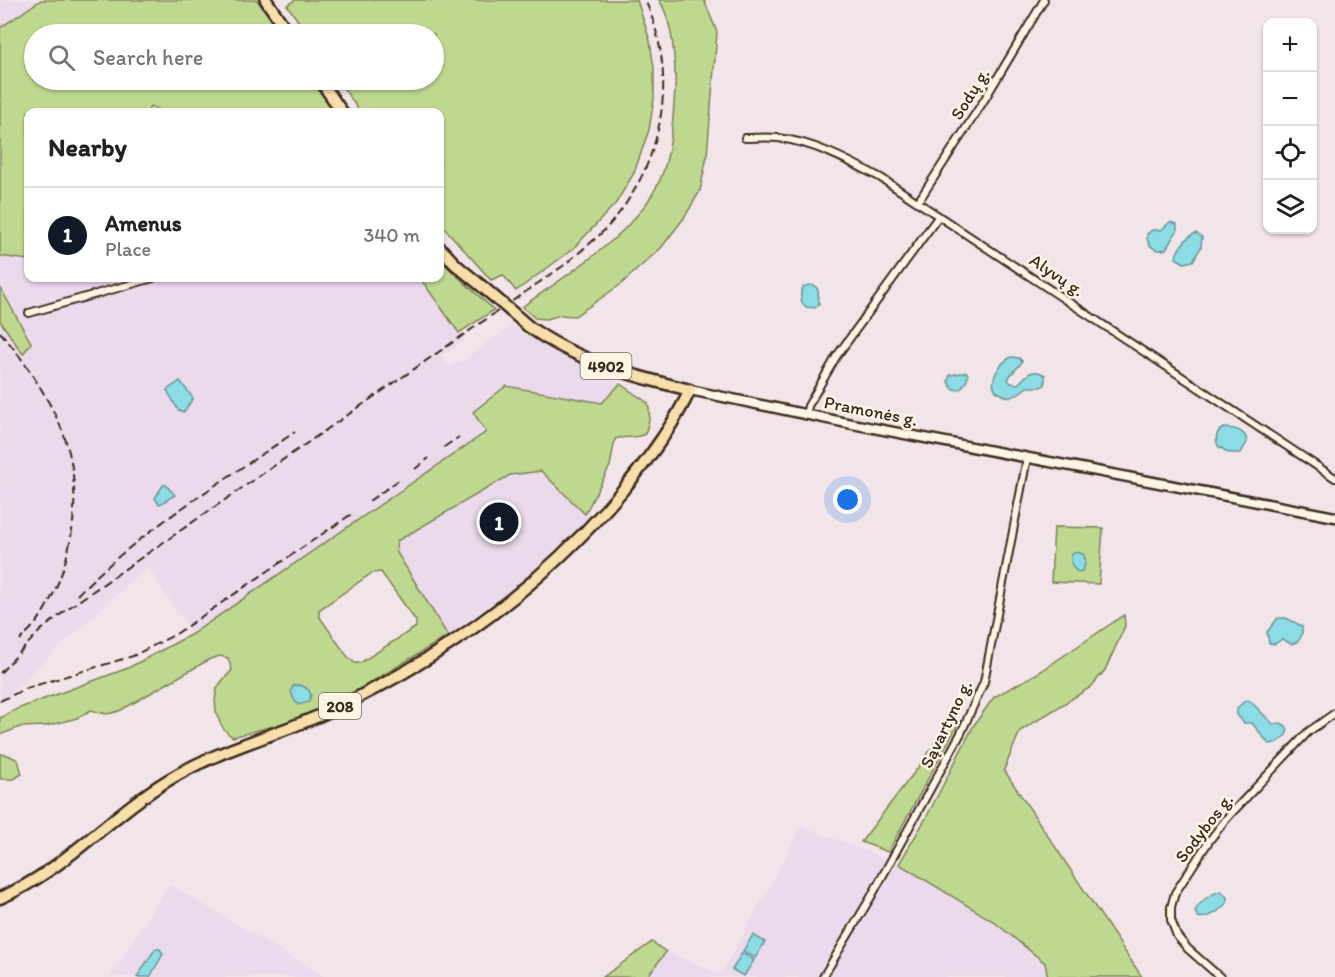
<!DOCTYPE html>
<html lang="en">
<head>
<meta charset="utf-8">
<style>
  body { margin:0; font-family:Itim,sans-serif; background:#f2f2f2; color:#222 }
  .controls { position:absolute; right:18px; top:18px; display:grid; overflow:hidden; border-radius:12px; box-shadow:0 2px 4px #0004 }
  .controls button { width:54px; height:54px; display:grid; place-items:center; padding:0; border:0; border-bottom:2px solid #e0e0e0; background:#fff; color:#222; font:30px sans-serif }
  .you { position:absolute; left:848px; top:500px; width:21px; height:21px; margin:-15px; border:4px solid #fff; border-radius:50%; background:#1a73e8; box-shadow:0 0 0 9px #1a73e833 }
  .badge { display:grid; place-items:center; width:39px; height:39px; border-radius:50%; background:#111827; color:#fff; font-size:20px; font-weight:700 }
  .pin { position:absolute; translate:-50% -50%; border:3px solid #fff; box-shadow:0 2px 6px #0006 }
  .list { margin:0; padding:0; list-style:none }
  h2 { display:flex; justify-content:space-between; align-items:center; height:78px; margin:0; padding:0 24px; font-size:26px }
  h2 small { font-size:20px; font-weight:400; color:#767676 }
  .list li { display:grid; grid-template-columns:39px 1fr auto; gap:18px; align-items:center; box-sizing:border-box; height:96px; padding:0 24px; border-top:2px solid #e0e0e0 }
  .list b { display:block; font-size:22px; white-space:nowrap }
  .list p { margin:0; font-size:20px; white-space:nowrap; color:#767676 }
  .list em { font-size:20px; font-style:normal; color:#767676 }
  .icon { flex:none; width:33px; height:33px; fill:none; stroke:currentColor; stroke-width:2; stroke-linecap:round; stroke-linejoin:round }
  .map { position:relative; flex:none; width:1335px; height:977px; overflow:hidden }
  .search { position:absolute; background:#fff; box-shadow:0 2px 4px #0004; left:24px; top:24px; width:420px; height:66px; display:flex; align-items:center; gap:15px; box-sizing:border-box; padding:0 21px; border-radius:33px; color:#767676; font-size:22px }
  .panel { position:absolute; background:#fff; box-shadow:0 2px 4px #0004; left:24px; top:108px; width:420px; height:174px; border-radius:12px }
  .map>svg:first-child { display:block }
</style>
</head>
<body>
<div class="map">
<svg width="1335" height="977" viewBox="0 0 1335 977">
  <rect width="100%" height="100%" fill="#f2e5e9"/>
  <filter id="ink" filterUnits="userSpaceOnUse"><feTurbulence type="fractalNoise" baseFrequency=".0167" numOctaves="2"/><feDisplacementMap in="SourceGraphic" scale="12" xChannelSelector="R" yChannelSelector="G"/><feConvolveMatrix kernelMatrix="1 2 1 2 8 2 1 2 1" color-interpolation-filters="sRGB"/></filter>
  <g filter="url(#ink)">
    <g fill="#eadaeb">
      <polygon points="0,0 41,0 0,28"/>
      <polygon points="0,256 28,260 28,278 420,278 465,340 442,356 448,366 465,359 511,325 522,334 597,369 620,384 602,403 506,386 486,432 192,634 147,566 0,703 0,321 23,354 31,343 0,287"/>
      <polygon points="541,471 591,518 574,536 519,584 448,636 396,550 397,541 510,475"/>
      <polygon points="802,826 899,864 993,921 1045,963 1048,977 647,977 666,952 721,974"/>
      <polygon points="169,884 325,977 109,977"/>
    </g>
    <g fill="#bfd88f" stroke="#7d8156" stroke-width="1.5" fill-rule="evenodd">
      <polygon points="41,0 257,0 282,34 34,34 34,80 313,80 336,112 163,112 150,106 148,112 28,112 28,260 0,256 0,28"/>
      <polygon points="295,0 637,0 650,41 654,69 654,99 649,130 634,173 616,203 573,249 516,291 503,275 491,280 440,223 440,112 360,112 338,80 434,80 434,34 307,34 287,5"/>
      <path d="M659,0H704L717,32L707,156L700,191L684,218L661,248L620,285L575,316L561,315L546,319L535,318L522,307C570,272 643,230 663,172C672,145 673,117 675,90C676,66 673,20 659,0Z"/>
      <polygon points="440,260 494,310 459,333 420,278 440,278"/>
      <polygon points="0,287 31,343 23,354 0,321"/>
      <path d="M620,384L648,403C651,414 649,423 645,434C635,439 626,436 615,439L610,466L585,514L541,471L510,475L397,541L396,551L448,636L348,696L291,721L233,737C218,729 212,706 217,689C220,681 227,677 232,670L228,658L220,656L210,659L121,710C106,716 105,714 91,710L77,718L46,726L20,727L0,735V718L17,709L128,668L192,634L486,432L473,412L506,386L602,403ZM381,572L416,621V627L360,663H355L347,656L319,616V610L372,573Z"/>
      <polygon points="1054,527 1103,528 1099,584 1051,582"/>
      <polygon points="1124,615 1125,626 1105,670 1091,687 1020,731 1004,770 1142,977 1048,977 1045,963 993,921 899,864 926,818 974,725 994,697 1038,673"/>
      <polygon points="958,724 888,852 861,842 923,761 942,732"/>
      <polygon points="0,754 8,755 18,760 22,774 14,779 0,779"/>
      <polygon points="652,942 666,952 647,977 603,977"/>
    </g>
    <g fill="#8bdce4" stroke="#6b9595" stroke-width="1.5">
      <path d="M1170,222L1177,224V231L1166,249C1155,253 1146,245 1147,234L1152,230H1161Z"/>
      <path d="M1196,233L1202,237L1201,247L1193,261L1184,263L1176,258C1177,249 1187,236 1196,233Z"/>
      <path d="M809,285L815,286L818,290L819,304L815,308L806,307C800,302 799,294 803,287Z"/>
      <path d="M1011,357L1019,358L1022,361C1019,369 1010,372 1008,380L1011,383L1018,384C1027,375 1032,367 1045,375V385L1040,387H1027C1014,397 1012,401 996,391C988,380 1000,363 1011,357Z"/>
      <path d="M967,372C970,378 964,386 959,390L953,389L948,382L950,375Z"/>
      <polygon points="180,381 193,398 184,412 178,410 167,390"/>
      <path d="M1224,428C1234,428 1246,430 1247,442L1241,453H1229L1218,446C1215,438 1216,431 1224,428Z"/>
      <polygon points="163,485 166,485 175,495 160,504 158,503 155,498"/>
      <path d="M1076,552L1083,554C1087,560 1086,565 1082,571L1078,572C1072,568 1069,561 1072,554Z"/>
      <path d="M1278,618H1286L1302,626C1303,635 1300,643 1291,644L1282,639L1275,644L1269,643L1267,632Z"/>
      <path d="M297,685C304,685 308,688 311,694L309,702L298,705L294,700L291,691L293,686Z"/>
      <path d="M1246,700L1250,701L1273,724L1281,723L1286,726L1288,730C1286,738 1277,744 1269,744L1252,723H1244L1237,715V708Z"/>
      <path d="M1221,891L1227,897V903C1219,911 1208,920 1198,917L1195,912C1199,901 1211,894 1221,891Z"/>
      <polygon points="753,935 765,942 755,958 743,951"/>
      <polygon points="155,949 160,949 163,954 150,977 137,977"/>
      <polygon points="742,953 754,960 744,976 732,970"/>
    </g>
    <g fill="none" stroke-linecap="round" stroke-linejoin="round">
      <defs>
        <g id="street">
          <path d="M745,138C756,138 767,137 778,138C814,142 849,161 881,178L1335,478"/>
          <polyline points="918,202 983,102 1044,0"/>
          <polyline points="29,313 153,278"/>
          <polyline points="806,415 808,406 836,357 938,217"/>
          <polyline points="823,977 871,897 961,733 984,682 1027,458"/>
          <polyline points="1220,977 1188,949 1177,936 1171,920 1171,907 1175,893 1209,841 1227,818 1308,732 1335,713"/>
        </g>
        <polyline id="secondary" points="690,390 842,422 1335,517"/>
        <g id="highway">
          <polyline points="266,0 289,34"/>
          <polyline points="320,80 342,112"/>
          <polyline points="440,248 456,265 484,288"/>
          <path d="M0,898C64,871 111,814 170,779C221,748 279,735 332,710C443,658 543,585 622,491C648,460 673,427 690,390C633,376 576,361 528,326"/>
        </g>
      </defs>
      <use href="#street" stroke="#3b2a1e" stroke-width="10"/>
      <use href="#secondary" stroke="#3b2a1e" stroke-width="13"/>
      <use href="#highway" stroke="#3b2a1e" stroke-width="15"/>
      <use href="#street" stroke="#fcf5e5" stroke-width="6"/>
      <use href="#secondary" stroke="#fcf5e5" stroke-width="8"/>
      <use href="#highway" stroke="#f8deab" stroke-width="10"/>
      <g stroke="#3b2a1e" stroke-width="2" stroke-dasharray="9 4.5" stroke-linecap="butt">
        <path d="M0,332C24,359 57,409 67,445C83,499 72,568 41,616C36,625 27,632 20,640"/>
        <polyline points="444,447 459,437"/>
        <polyline points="415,469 429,458"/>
        <polyline points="369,501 399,480"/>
        <path d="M77,595C141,530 220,483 295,432"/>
        <path d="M0,673L40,631L70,607L563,266C579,252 597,239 611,223C664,161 679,75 645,0"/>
        <polyline points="0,701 27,688 133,656 176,634 353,513"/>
      </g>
      <defs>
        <polyline id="highway-bridge" points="484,288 528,326"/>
      </defs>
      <use href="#highway-bridge" stroke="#3b2a1e" stroke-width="15" stroke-linecap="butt"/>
      <use href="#highway-bridge" stroke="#f8deab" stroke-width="10"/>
    </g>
  </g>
  <g text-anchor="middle" stroke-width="5" stroke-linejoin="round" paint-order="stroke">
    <g fill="#fcf5e5" stroke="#75675a" stroke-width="1.5">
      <rect x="580.5" y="353" width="51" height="26" rx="4.5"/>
      <rect x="319" y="693" width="42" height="26" rx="4.5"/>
    </g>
    <g font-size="16" font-weight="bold" fill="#3b2a1e">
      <text x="606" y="372">4902</text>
      <text x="340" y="712">208</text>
    </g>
    <g font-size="18" fill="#3b2a1e" stroke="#fcf5e5">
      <text transform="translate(970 94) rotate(-58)" y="6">Sodų g.</text>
      <text transform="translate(1057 275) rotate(34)" y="6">Alyvų g.</text>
      <text transform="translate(871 411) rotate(11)" y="6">Pramonės g.</text>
      <text transform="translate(946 724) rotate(-64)" y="6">Sąvartyno g.</text>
      <text transform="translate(1204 828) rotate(-52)" y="6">Sodybos g.</text>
    </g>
  </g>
</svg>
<div class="controls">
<button>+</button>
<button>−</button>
<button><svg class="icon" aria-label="locate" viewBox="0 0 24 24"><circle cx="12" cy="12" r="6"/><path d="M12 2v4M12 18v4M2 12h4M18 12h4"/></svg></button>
<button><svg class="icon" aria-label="layers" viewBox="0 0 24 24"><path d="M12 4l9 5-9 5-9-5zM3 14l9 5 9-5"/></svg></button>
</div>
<div class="you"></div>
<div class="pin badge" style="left:499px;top:522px">1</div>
<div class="search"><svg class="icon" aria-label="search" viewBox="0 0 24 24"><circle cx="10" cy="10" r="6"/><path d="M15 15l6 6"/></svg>Search here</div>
<section class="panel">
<h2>Nearby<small></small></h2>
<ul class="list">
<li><span class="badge">1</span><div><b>Amenus</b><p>Place</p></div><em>340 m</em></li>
</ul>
</section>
</div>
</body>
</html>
